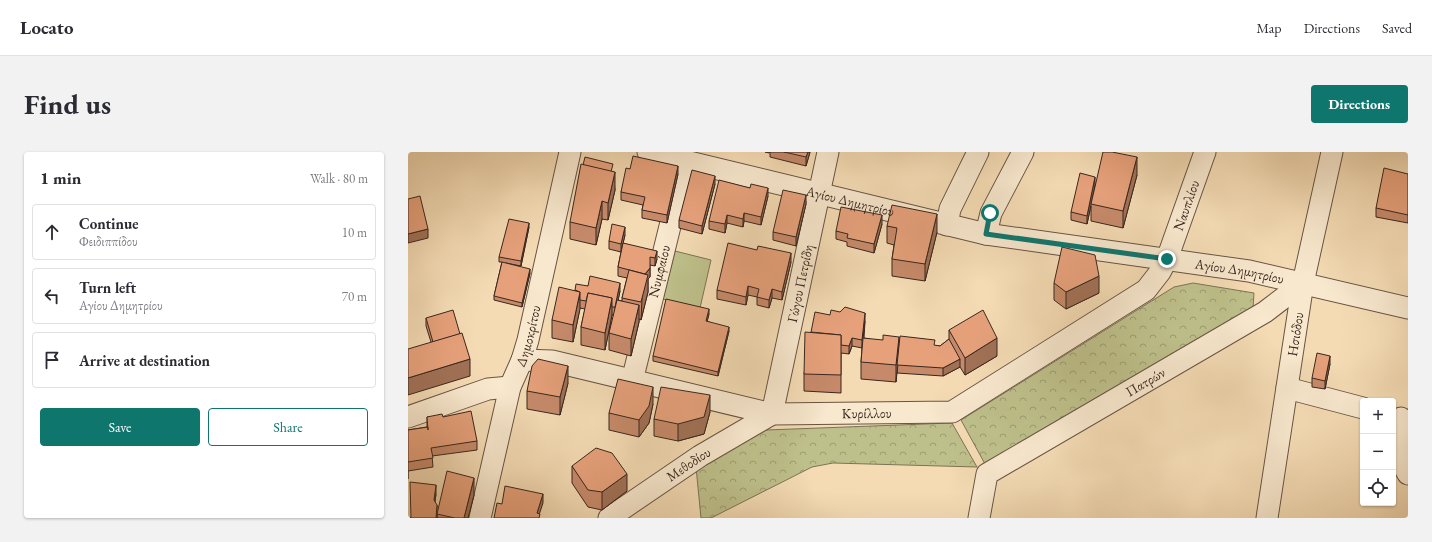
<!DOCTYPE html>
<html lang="en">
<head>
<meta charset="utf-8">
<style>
  body { margin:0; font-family:"EB Garamond",serif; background:#f2f2f3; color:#2b2b33 }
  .controls { position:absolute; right:12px; bottom:12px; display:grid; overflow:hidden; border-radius:4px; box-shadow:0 1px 3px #0004 }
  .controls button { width:36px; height:36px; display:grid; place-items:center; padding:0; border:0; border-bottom:1px solid #e1e1e2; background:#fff; color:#2b2b33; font:20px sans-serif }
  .stop { position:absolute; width:12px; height:12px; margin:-9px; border:3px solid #0f766e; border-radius:50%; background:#fff }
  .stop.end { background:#0f766e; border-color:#fff; box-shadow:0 1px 4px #0008 }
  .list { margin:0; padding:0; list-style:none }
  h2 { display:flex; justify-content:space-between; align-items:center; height:52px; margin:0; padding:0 16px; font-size:17px }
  h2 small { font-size:13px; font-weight:400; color:#7c7c81 }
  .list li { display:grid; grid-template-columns:26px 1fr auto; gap:12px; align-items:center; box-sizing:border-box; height:56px; margin:0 8px 8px; padding:0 8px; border:1px solid #e1e1e2; border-radius:4px }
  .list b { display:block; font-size:15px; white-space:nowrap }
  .list p { margin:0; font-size:13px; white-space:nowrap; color:#7c7c81 }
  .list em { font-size:13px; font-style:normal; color:#7c7c81 }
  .actions { display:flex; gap:8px; padding:12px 16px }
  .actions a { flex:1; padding:9px 0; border:1px solid #0f766e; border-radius:4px; text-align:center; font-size:14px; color:#0f766e }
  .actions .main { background:#0f766e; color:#fff }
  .icon { flex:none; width:22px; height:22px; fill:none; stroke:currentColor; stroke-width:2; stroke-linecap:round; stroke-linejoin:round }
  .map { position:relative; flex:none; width:1000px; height:366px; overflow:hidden; border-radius:4px }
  header { display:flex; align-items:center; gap:24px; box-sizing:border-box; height:56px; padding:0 20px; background:#fff; border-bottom:1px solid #e1e1e2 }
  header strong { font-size:19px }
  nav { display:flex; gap:22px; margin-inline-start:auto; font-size:14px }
  .intro { display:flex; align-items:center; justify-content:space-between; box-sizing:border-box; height:96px; padding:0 24px }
  h1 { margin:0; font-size:28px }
  .button { padding:10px 18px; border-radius:4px; background:#0f766e; color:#fff; font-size:14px; font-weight:700 }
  main { display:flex; gap:24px; padding:0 24px }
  aside { flex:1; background:#fff; border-radius:4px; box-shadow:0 1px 3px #0004 }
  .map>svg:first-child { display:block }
</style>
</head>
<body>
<header>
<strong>Locato</strong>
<nav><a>Map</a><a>Directions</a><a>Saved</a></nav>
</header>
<div class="intro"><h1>Find us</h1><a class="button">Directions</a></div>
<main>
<aside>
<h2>1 min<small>Walk · 80 m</small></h2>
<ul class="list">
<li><svg class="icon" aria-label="ahead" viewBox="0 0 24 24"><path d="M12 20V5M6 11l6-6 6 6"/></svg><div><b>Continue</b><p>Φειδιππίδου</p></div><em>10 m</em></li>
<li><svg class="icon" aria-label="left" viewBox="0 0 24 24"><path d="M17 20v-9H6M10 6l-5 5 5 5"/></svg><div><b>Turn left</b><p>Αγίου Δημητρίου</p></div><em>70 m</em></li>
<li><svg class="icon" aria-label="arrive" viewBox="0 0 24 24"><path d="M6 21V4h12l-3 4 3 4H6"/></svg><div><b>Arrive at destination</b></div></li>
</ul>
<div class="actions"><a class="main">Save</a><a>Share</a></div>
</aside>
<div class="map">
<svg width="1000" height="366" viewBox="0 0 1000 366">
  <defs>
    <pattern id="forest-crowns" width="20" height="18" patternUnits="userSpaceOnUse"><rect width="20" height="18" fill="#bec08b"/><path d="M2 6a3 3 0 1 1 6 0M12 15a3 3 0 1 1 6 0" fill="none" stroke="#9b9c71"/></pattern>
  </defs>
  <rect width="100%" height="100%" fill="#f4dbb4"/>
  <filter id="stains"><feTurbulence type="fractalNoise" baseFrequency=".005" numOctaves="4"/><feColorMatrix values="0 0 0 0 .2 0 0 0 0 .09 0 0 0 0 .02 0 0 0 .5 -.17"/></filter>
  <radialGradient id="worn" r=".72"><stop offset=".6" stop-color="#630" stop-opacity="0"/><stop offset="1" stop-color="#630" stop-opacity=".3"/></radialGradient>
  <g fill="url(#forest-crowns)" stroke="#7c7455">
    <polygon points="785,131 846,141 845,156 577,312 553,268 766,135"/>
    <polygon points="544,271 569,315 425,311 404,315 303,366 293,366 288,315 358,278"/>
  </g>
  <polygon fill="#bec08b" stroke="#7c7455" points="267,99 303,108 292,156 255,147"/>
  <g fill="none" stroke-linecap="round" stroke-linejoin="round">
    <defs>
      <g id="minor">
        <path id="s1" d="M240,0L578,82L841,119L1000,156"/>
        <polyline points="539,73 542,57 570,0"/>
        <polyline points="578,82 583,61 615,0"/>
        <path id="s2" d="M114,208L144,209L364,262L544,260L738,138L752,120L759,107L797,0"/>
        <path id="s3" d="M224,229L278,9"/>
        <polyline points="879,236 955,256"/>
        <polyline points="0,265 80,237 102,235"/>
        <polyline points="993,266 992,308 1000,322"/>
        <path id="s4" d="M72,366L102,235L114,208L120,188L162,0"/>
        <path id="s5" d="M201,366L292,304L364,262L420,0"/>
        <path id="s6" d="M571,366L579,322L857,160L895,131"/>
        <path id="s7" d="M859,366L895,131L924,0"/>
      </g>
    </defs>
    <use href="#minor" stroke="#685444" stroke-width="23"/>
    <use href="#minor" stroke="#f8e8ce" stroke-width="21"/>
  </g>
  <g fill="#c68a6a" stroke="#39271f">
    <polygon points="357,0 402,0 398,14 362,5 362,0 361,1"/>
    <polygon points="222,17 270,22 259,71 234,66 234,58 235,53 213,48 213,40"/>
    <polygon points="205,20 207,38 200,68 194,67 188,93 162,87 162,70"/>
    <polygon points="1000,22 1000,71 968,65 968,56"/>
    <polygon points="729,23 715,76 683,69 683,54 679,72 663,68 663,60 687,33"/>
    <polygon points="307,32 294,82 271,76 271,68"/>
    <polygon points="360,44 353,73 336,69 335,75 319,71 317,81 301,77 301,69"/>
    <polygon points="398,52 388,94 365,88 365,80"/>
    <polygon points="474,72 466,101 439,94 439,90 428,87 428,79"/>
    <polygon points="479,74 529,80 517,129 484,124 484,107 486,93 479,91"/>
    <polygon points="121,75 113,114 98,111 122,121 114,155 86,148 86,144 94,110 91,110 91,105"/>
    <polygon points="217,83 215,91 249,107 247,114 242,113 242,125 240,127 240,140 233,168 231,167 231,170 223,204 201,198 201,181 206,163 204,163 197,198 173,193 173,175 177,157 172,156 165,190 144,186 144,168 167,138 180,134 212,139 210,148 214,149 214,146 219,126 210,124 210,115 213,100 201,97 201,89"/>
    <polygon points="383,110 374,148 364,146 361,156 349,153 349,145 340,143 338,153 309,147 309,138"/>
    <polygon points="646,131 691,141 658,157 646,148"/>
    <polygon points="301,162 299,169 321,179 310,224 245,209 245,204"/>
    <polygon points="18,166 62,224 23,190 18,174"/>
    <polygon points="457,169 456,186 491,193 532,194 541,187 541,178 589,204 557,223 552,215 535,224 489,221 489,217 488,230 453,227 453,210 454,196 444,194 441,202 433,201 433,241 396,239 396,222 403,180"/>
    <polygon points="922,212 917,237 904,235 904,226"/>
    <polygon points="160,231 152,263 119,257 119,239"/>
    <polygon points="245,252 241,271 231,285 201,278 201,261"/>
    <polygon points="302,260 296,282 270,289 246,284 246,267"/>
    <polygon points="19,265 35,265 69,289 69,298 24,304 25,315 0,319 0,327 0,278 19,275"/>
    <polygon points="164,314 219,339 194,358 180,355 164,331"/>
    <polygon points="28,342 27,349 29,361 66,343 60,366 29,366 29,362 29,366 2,366"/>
  </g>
  <g fill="#a17156" stroke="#39271f">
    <polygon points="400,0 402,0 398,14 398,5"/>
    <polygon points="729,5 729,23 715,76 715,59"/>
    <polygon points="270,14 270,22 259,71 259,63"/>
    <polygon points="207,20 207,38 200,68 200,51"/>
    <polygon points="307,24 307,32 294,82 294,74"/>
    <polygon points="687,25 687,33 679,72 679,64"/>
    <polygon points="360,36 360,44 353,73 353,65"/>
    <polygon points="398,43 398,52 388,94 388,85"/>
    <polygon points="194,49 194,67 188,93 188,76"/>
    <polygon points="336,61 336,69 335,75 335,67"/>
    <polygon points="529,62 529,80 517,129 517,112"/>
    <polygon points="319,63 319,71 317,81 317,72"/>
    <polygon points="474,63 474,72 466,101 466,92"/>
    <polygon points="121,71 121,75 113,114 113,109"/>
    <polygon points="217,75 217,83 213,100 213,92"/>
    <polygon points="20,77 20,86 0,91 0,82"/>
    <polygon points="249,99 249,107 247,114 247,106"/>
    <polygon points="383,101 383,110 374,148 374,140"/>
    <polygon points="242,116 242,125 240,127 240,140 233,168 235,125"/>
    <polygon points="122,117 122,121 114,155 114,151"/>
    <polygon points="691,124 691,141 658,157 658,140"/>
    <polygon points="212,131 212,139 207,164 207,155"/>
    <polygon points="340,134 340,143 338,153 338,145"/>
    <polygon points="364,137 364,146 361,156 361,148"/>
    <polygon points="172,140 172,157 165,190 165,173"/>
    <polygon points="204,146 204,163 197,198 197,181"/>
    <polygon points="231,153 231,170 223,204 223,187"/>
    <polygon points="301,157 301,162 298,174 298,169"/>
    <polygon points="457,161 457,169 454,196 454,188"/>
    <polygon points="321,175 321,179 310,224 310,220"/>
    <polygon points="491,185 491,202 488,230 488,213"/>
    <polygon points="444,186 444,194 441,202 441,194"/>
    <polygon points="589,186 589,204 557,223 557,206"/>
    <polygon points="922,204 922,212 917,237 917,229"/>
    <polygon points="62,207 62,224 0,243 0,226"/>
    <polygon points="552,207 552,215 535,224 535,216"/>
    <polygon points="160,214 160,231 152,263 152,245"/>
    <polygon points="245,235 245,252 241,271 231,285 231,268"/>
    <polygon points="302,243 302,260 296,282 270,289 270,272"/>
    <polygon points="219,322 219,339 194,358 194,340"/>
    <polygon points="66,326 66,343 60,366 56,366"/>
    <polygon points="28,333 28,342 26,356 26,348"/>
    <polygon points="135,342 135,351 130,366 129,361"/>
    <polygon points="29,353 29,366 28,366"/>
  </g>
  <g fill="#e6a17b" stroke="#39271f">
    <polygon points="376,0 400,0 398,5"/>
    <polygon points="695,0 704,0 729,5 715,59 683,52"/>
    <polygon points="225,4 270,14 259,63 234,58 237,45 213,40 218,16 222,17"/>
    <polygon points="177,5 205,12 203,20 175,13"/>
    <polygon points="173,12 207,20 200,51 194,49 188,76 162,70"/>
    <polygon points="976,16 1000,22 1000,63 968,56"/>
    <polygon points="284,18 307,24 294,74 271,68"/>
    <polygon points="672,21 687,25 679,64 663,60"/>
    <polygon points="311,28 342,36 343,32 360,36 353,65 336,61 335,67 319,63 317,72 301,69"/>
    <polygon points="375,38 398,43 388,85 365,80"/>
    <polygon points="12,44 20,77 0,82 0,47"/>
    <polygon points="484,53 529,62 517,112 484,107 489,76 479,74"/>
    <polygon points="433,55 474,63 466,92 439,86 440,82 428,79"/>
    <polygon points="101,67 121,71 113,109 91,105"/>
    <polygon points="204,72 217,75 213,92 201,89"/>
    <polygon points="215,91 249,99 247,106 242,105 242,116 237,122 210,115"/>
    <polygon points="320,91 349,98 350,94 383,101 374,140 364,137 361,148 349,145 351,137 340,134 338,145 309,138"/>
    <polygon points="654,95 687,103 691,124 658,140 646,131"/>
    <polygon points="94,110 122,117 114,151 86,144"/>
    <polygon points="221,118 240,123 233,150 214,146"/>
    <polygon points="182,124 212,131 207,155 204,155 204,146 180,141 178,149 172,148 172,140 167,138 168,132 180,134"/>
    <polygon points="151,135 172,140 165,173 144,168"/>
    <polygon points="180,141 204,146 197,181 173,175"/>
    <polygon points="258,147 301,157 298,169 321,175 310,220 245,204"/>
    <polygon points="209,148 231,153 223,187 201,181"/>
    <polygon points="437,155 457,161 454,188 444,186 441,194 433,193 433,183 403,180 407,160 422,163 423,158 432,160"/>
    <polygon points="45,158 52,182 25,190 18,166"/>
    <polygon points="575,158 589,186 557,206 541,178"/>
    <polygon points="397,180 433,183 433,223 396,222"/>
    <polygon points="54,181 62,207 0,226 0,197"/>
    <polygon points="475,183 491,185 488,213 453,210 455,186 475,188"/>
    <polygon points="492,184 527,188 526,193 532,194 541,187 552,207 535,216 489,213"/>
    <polygon points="909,201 922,204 917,229 904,226"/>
    <polygon points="130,207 160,214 152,245 119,239 124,214"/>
    <polygon points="210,227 245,235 241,254 231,268 201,261"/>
    <polygon points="253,235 302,243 296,265 270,272 246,267"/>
    <polygon points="63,259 69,289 23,296 25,306 0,310 0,278 20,275 20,278 19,265 34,262 35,265"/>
    <polygon points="188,296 204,301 219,322 194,340 180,338 164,314"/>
    <polygon points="39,319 66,326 56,366 47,366 29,362"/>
    <polygon points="2,330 28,333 26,348 29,353 28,366 3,366"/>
    <polygon points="97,334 135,342 129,361 132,362 131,366 86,366 89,351 94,352"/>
  </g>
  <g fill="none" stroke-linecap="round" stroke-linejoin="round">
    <polyline stroke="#0f766e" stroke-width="5" points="582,61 578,82 759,107"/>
  </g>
  <g text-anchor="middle" stroke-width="3" stroke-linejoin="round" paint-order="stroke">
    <g font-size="14" fill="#39271f" stroke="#f8e8ce">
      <text dy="5" stroke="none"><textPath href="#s1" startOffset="208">Αγίου Δημητρίου</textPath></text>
      <text dy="5" stroke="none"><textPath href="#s2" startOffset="760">Ναυπλίου</textPath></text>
      <text dy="5" stroke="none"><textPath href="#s3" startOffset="113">Νυμφαίου</textPath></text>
      <text dy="5" stroke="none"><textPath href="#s1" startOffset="604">Αγίου Δημητρίου</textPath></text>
      <text dy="5" stroke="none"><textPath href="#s5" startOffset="327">Γώγου Πετρίδη</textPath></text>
      <text dy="5" stroke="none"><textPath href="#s7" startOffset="186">Ησιόδου</textPath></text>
      <text dy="5" stroke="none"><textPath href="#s4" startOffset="189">Δημοκρίτου</textPath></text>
      <text dy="5" stroke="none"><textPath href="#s6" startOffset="228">Πατρών</textPath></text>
      <text dy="5" stroke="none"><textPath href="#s2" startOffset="351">Κυρίλλου</textPath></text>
      <text dy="5" stroke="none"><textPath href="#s5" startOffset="96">Μεθοδίου</textPath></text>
    </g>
  </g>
  <rect width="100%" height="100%" filter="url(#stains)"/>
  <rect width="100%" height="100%" fill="url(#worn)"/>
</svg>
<div class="controls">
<button>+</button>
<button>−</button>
<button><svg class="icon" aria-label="locate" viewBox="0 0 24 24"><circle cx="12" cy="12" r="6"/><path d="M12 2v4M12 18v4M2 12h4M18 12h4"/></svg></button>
</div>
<div class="stop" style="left:582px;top:61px"></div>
<div class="stop end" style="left:759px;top:107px"></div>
</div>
</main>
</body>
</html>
